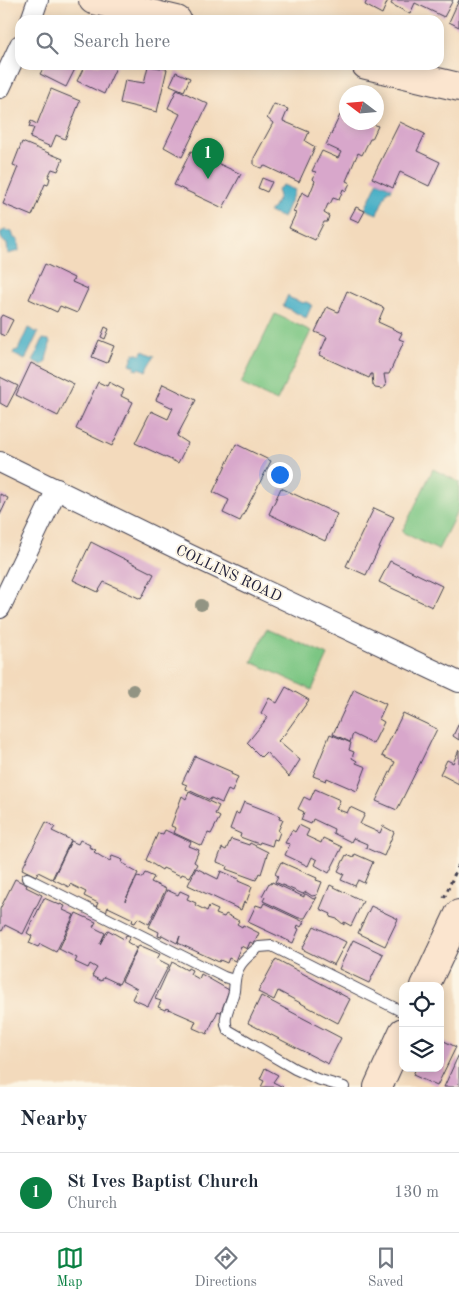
<!DOCTYPE html>
<html lang="en">
<head>
<meta charset="utf-8">
<style>
  body { margin:0; font-family:"Old Standard TT",serif; background:#f2f2f3; color:#1f2937 }
  .controls { position:absolute; right:15px; bottom:15px; display:grid; overflow:hidden; border-radius:10px; box-shadow:0 2px 12px #0003 }
  .controls button { width:45px; height:45px; display:grid; place-items:center; padding:0; border:0; border-bottom:1px solid #e0e1e3; background:#fff; color:#1f2937; font:25px sans-serif }
  .compass { position:absolute; left:339px; top:85px; width:45px; height:45px; border-radius:50%; background:#fff; box-shadow:0 2px 12px #0003; rotate:286deg }
  .you { position:absolute; left:279px; top:474px; width:18px; height:18px; margin:-12px; border:4px solid #fff; border-radius:50%; background:#1a73e8; box-shadow:0 0 0 8px #1a73e833 }
  .badge { display:grid; place-items:center; width:32px; height:32px; border-radius:50%; background:#0b8043; color:#fff; font-size:16px; font-weight:700 }
  .pin { position:absolute; translate:-50% -41px; filter:drop-shadow(0 1px 2px #0008) }
  .pin::after { content:''; position:absolute; top:26px; width:18px; height:15px; background:inherit; clip-path:polygon(0 0,100% 0,50% 100%) }
  .list { margin:0; padding:0; list-style:none }
  h2 { display:flex; justify-content:space-between; align-items:center; height:65px; margin:0; padding:0 20px; font-size:21px }
  h2 small { font-size:16px; font-weight:400; color:#747a83 }
  .list li { display:grid; grid-template-columns:32px 1fr auto; gap:15px; align-items:center; box-sizing:border-box; height:80px; padding:0 20px; border-top:1px solid #e0e1e3 }
  .list b { display:block; font-size:19px; white-space:nowrap }
  .list p { margin:0; font-size:16px; white-space:nowrap; color:#747a83 }
  .list em { font-size:16px; font-style:normal; color:#747a83 }
  .icon { flex:none; width:28px; height:28px; fill:none; stroke:currentColor; stroke-width:2; stroke-linecap:round; stroke-linejoin:round }
  .map { position:relative; flex:none; width:459px; height:1087px; overflow:hidden }
  .search { position:absolute; background:#fff; box-shadow:0 2px 12px #0003; left:15px; right:15px; top:15px; height:55px; display:flex; align-items:center; gap:12px; box-sizing:border-box; padding:0 18px; border-radius:15px; color:#747a83; font-size:19px }
  .sheet { height:145px; background:#fff }
  nav { display:flex; justify-content:space-around; align-items:center; box-sizing:border-box; height:70px; border-top:1px solid #e0e1e3; background:#fff; font-size:14px; color:#747a83 }
  nav a { display:grid; justify-items:center; gap:2px }
  nav .on { color:#0b8043 }
  .map>svg:first-child { display:block }
</style>
</head>
<body>
<div class="map">
<svg width="459" height="1087" viewBox="0 0 459 1087">
  <rect width="100%" height="100%" fill="#fcf5e5"/>
  <filter id="ink" filterUnits="userSpaceOnUse"><feTurbulence type="fractalNoise" baseFrequency=".02" numOctaves="2"/><feDisplacementMap in="SourceGraphic" scale="10" xChannelSelector="R" yChannelSelector="G"/><feConvolveMatrix kernelMatrix="1 2 1 2 8 2 1 2 1" color-interpolation-filters="sRGB"/></filter>
  <filter id="wash" filterUnits="userSpaceOnUse"><feTurbulence type="fractalNoise" baseFrequency=".0096" numOctaves="4" result="noise"/><feDisplacementMap in="SourceGraphic" scale="20" xChannelSelector="R" yChannelSelector="G"/><feGaussianBlur stdDeviation="1.12" result="paint"/><feColorMatrix in="noise" values="0 0 0 0 0 0 0 0 0 0 0 0 0 0 0 0 0 1.4 0 .05"/><feComposite in="paint" operator="in"/></filter>
  <g filter="url(#wash)">
    <rect width="100%" height="100%" fill="#f3dabc"/>
    <g fill="#7cc683" stroke="#4f745f">
      <polygon points="275,314 311,331 277,401 241,384"/>
      <polygon points="433,469 459,482 459,508 438,550 402,532"/>
      <polygon points="267,628 328,655 312,690 252,662"/>
    </g>
    <g fill="#47afc6" stroke="#346880">
      <polygon points="378,181 392,188 391,191 388,189 377,214 365,209"/>
      <polygon points="283,185 295,190 283,218 269,212 271,209 273,209 279,196 277,190"/>
      <path d="M5,230L12,232L14,238L18,240L19,251L8,254L7,244C2,241 0,238 1,232Z"/>
      <polygon points="288,295 290,298 303,303 306,302 312,305 306,318 283,306"/>
      <polygon points="28,328 38,333 25,360 13,354 14,351 18,350"/>
      <path d="M43,339L49,340C52,346 46,354 46,362L42,365L33,361Z"/>
      <polygon points="143,351 155,356 146,371 140,368 138,370 134,369 135,366 130,364 134,353 141,355"/>
    </g>
    <g id="blocks">
      <g fill="#d8a7cb">
        <polygon points="367,0 388,0 382,14 365,5"/>
        <polygon points="393,0 453,0 444,17 415,3 410,14 391,4"/>
        <polygon points="459,0 459,27 449,22"/>
        <polygon points="45,65 77,65 66,87 40,74"/>
        <polygon points="85,65 117,65 104,94 77,81"/>
        <polygon points="148,66 167,69 157,112 120,103 125,80 144,83"/>
        <polygon points="176,72 190,78 184,91 170,85"/>
        <polygon points="51,89 80,101 65,139 56,135 51,147 30,138 34,128 29,127 31,121 37,124"/>
        <polygon points="177,89 208,104 182,157 164,147 180,114 168,108"/>
        <polygon points="274,104 288,109 283,121 309,132 305,141 315,147 299,182 265,166 261,168 254,165 254,158 273,123 267,118"/>
        <polygon points="340,115 346,118 346,122 369,122 378,126 372,139 370,139 362,155 358,153 346,181 350,183 346,191 343,189 339,200 333,198 330,204 328,204 324,213 329,216 327,222 324,222 315,240 289,228 296,213 293,212 302,192 309,196 315,181 313,179 316,172 312,171 322,151 338,158 341,152 326,145"/>
        <polygon points="400,122 425,134 417,151 440,162 429,186 400,172 393,188 372,178"/>
        <polygon points="22,142 63,159 58,171 52,169 48,177 50,178 48,185 45,184 32,216 3,204 18,167 13,165"/>
        <polygon points="191,151 241,174 223,208 174,185"/>
        <polygon points="262,178 272,182 267,192 258,188"/>
        <polygon points="356,207 365,211 359,222 350,218"/>
        <polygon points="45,264 74,278 72,282 88,289 77,313 60,306 57,312 29,299"/>
        <polygon points="347,291 384,308 378,322 402,333 399,339 404,341 389,374 384,374 386,386 382,389 375,388 373,385 372,374 371,374 369,378 319,355 327,337 315,332 327,307 338,312"/>
        <polygon points="2,315 13,320 5,336 0,334 0,318"/>
        <polygon points="105,327 109,329 105,339 101,337"/>
        <polygon points="99,340 114,346 107,363 92,357"/>
        <polygon points="31,363 74,384 58,416 16,395"/>
        <polygon points="0,377 18,386 7,407 0,403"/>
        <polygon points="98,382 107,386 109,382 124,390 121,396 133,402 112,446 76,429"/>
        <polygon points="163,384 196,400 177,436 188,443 178,463 135,443 151,411 168,419 173,408 156,400"/>
        <polygon points="236,444 271,461 240,521 223,513 229,500 213,492"/>
        <polygon points="281,488 337,514 325,541 269,514"/>
        <polygon points="0,494 8,498 0,515"/>
        <polygon points="374,508 394,517 366,575 346,566"/>
        <polygon points="91,542 154,574 141,599 104,582 98,592 73,580"/>
        <polygon points="390,561 442,586 432,607 379,582"/>
        <polygon points="286,687 309,700 284,735 278,741 300,760 289,777 266,752 261,757 247,743 268,717 261,713 269,698 277,703"/>
        <polygon points="354,689 386,704 379,719 384,722 373,744 353,734 350,742 333,734"/>
        <polygon points="403,713 437,729 397,810 376,801 395,762 382,756"/>
        <polygon points="459,723 459,740 453,736"/>
        <polygon points="330,734 351,743 349,750 354,752 352,758 357,761 356,763 366,767 357,791 327,778 326,781 313,776"/>
        <polygon points="459,750 459,784 440,774 447,760 453,763"/>
        <polygon points="195,756 232,772 231,774 238,777 232,792 228,790 222,803 211,798 210,800 186,789 187,785 182,783"/>
        <polygon points="315,789 340,800 336,809 347,813 350,807 365,814 360,824 380,833 383,826 394,832 384,856 366,848 367,844 353,838 351,842 333,833 334,829 313,819 311,824 301,820 304,812 298,809 304,797 310,800"/>
        <polygon points="189,792 219,806 215,814 220,817 211,834 208,833 202,846 174,833 176,828 171,826 182,796 186,799"/>
        <polygon points="244,802 280,816 279,819 283,820 278,831 280,832 277,840 274,839 272,846 260,842 259,844 240,837 241,834 230,829 236,813 239,814"/>
        <polygon points="46,822 55,827 52,831 71,840 52,879 38,872 36,876 22,869"/>
        <polygon points="299,825 309,830 306,836 321,843 323,838 342,847 329,873 315,865 317,860 312,857 308,866 285,855 290,844 285,843 292,830 295,832"/>
        <polygon points="165,830 191,842 189,846 199,850 194,862 197,864 190,877 182,874 181,876 163,868 162,870 146,860 158,833 163,834"/>
        <polygon points="231,839 249,845 250,843 268,852 261,874 259,873 256,880 226,869 227,866 217,862 222,848 226,850"/>
        <polygon points="80,840 90,845 89,847 96,850 94,852 102,857 110,861 112,856 123,860 122,863 128,866 127,867 138,873 125,901 137,877 142,878 145,873 154,877 151,882 166,889 149,924 138,918 135,923 132,922 133,919 108,907 106,912 96,907 98,903 84,896 86,892 70,884 69,887 53,879 71,841 78,844"/>
        <polygon points="355,854 373,862 364,883 358,880 355,886 341,880 344,874 338,871 346,855 353,858"/>
        <polygon points="281,862 317,878 316,880 322,882 317,895 312,896 306,892 303,894 275,882 278,876 275,874"/>
        <polygon points="196,868 218,879 221,871 239,879 238,881 252,887 246,903 244,902 241,910 188,885"/>
        <polygon points="15,879 27,885 26,887 42,895 23,934 5,925 2,931 0,930 0,909"/>
        <polygon points="272,882 304,897 304,895 306,894 313,899 317,897 305,918 299,918 263,901 265,897 262,896 269,883 271,884"/>
        <polygon points="330,885 363,901 351,926 344,922 344,925 337,919 330,917 331,914 320,909"/>
        <polygon points="167,890 178,895 180,891 189,895 187,899 196,903 195,905 207,911 209,906 218,910 216,914 224,917 226,914 239,921 237,924 242,927 243,925 259,933 254,944 250,942 247,949 241,946 235,961 229,958 227,963 220,960 219,962 178,943 180,936 177,943 162,935 161,937 158,936 159,932 149,927"/>
        <polygon points="44,898 60,905 60,904 65,906 63,910 74,915 56,952 40,944 38,947 29,943 32,936 27,933"/>
        <polygon points="264,903 302,921 305,920 301,927 298,925 297,928 299,929 293,943 248,922 256,905 262,907"/>
        <polygon points="371,906 398,919 385,946 358,933"/>
        <polygon points="76,913 96,922 93,927 105,933 100,944 108,930 124,939 126,935 130,937 127,942 137,948 119,984 104,977 101,981 92,976 97,968 90,964 88,968 75,962 77,958 59,949"/>
        <polygon points="314,926 346,942 334,965 302,949"/>
        <polygon points="353,940 383,954 369,983 339,969"/>
        <polygon points="139,945 160,954 157,959 169,965 148,1006 132,999 137,989 122,981"/>
        <polygon points="276,959 350,999 338,1023 278,991 274,1000 258,992"/>
        <polygon points="172,962 187,970 188,968 192,970 190,974 199,979 201,974 229,990 221,1012 218,1011 207,1034 193,1028 196,1021 166,1008 165,1010 158,1007 161,1001 155,999"/>
        <polygon points="261,996 341,1038 328,1064 248,1023"/>
        <polygon points="440,1039 456,1047 437,1086 413,1075 416,1068 440,1068"/>
        <polygon points="459,1054 459,1087 444,1087"/>
        <polygon points="265,1068 278,1075 273,1082 283,1087 261,1087 264,1081 260,1079"/>
      </g>
    </g>
  </g>
  <g filter="url(#ink)">
    <use href="#blocks" fill-opacity="0" stroke="#413e4e" stroke-width="1"/>
    <g fill="none" stroke-linecap="round" stroke-linejoin="round">
      <defs>
        <g id="lane">
          <polyline points="27,878 224,977 234,980"/>
          <path d="M344,1087L317,1079L295,1069L228,1030C221,1018 232,1003 234,991C235,980 235,973 241,964C246,957 253,952 259,947L272,946L403,1012"/>
        </g>
        <g id="street">
          <polyline points="31,20 38,0"/>
          <polyline points="0,88 20,45"/>
          <polyline points="0,462 190,555 459,682"/>
          <polyline points="0,608 57,489"/>
        </g>
        <g id="secondary">
          <polyline points="93,0 177,20"/>
          <polyline points="366,65 459,87"/>
          <polyline points="425,986 459,914"/>
          <polyline points="378,1087 403,1032"/>
        </g>
      </defs>
      <use href="#lane" stroke="#413e4e" stroke-width="12"/>
      <use href="#street" stroke="#413e4e" stroke-width="22"/>
      <use href="#secondary" stroke="#413e4e" stroke-width="30"/>
      <polyline stroke="#413e4e" stroke-width="3" stroke-dasharray="4 4" stroke-linecap="butt" points="444,898 459,864"/>
      <use href="#lane" stroke="#fff" stroke-width="10"/>
      <use href="#street" stroke="#fff" stroke-width="20"/>
      <use href="#secondary" stroke="#fbe5cf" stroke-width="28"/>
    </g>
    <g fill="#929483">
      <circle cx="201" cy="605" r="6"/>
      <circle cx="133" cy="690" r="6"/>
    </g>
  </g>
  <g text-anchor="middle" stroke-width="4" stroke-linejoin="round" paint-order="stroke">
    <g font-size="15" fill="#22223b" stroke="#fcf5e5">
      <text transform="translate(229 573) rotate(25)" y="5">COLLINS ROAD</text>
    </g>
  </g>
</svg>
<div class="controls">
<button><svg class="icon" aria-label="locate" viewBox="0 0 24 24"><circle cx="12" cy="12" r="6"/><path d="M12 2v4M12 18v4M2 12h4M18 12h4"/></svg></button>
<button><svg class="icon" aria-label="layers" viewBox="0 0 24 24"><path d="M12 4l9 5-9 5-9-5zM3 14l9 5 9-5"/></svg></button>
</div>
<svg class="compass" viewBox="-18 -18 36 36"><path d="M0-13l5 13h-10z" fill="#e53935"/><path d="M0 13l5-13h-10z" fill="#747a83"/></svg>
<div class="you"></div>
<div class="pin badge" style="left:208px;top:179px">1</div>
<div class="search"><svg class="icon" aria-label="search" viewBox="0 0 24 24"><circle cx="10" cy="10" r="6"/><path d="M15 15l6 6"/></svg>Search here</div>
</div>
<section class="sheet">
<h2>Nearby<small></small></h2>
<ul class="list">
<li><span class="badge">1</span><div><b>St Ives Baptist Church</b><p>Church</p></div><em>130 m</em></li>
</ul>
</section>
<nav>
<a class="on"><svg class="icon" aria-label="map" viewBox="0 0 24 24"><path d="M3 6l6-2 6 2 6-2v14l-6 2-6-2-6 2zM9 4v14M15 6v14"/></svg>Map</a>
<a><svg class="icon" aria-label="directions" viewBox="0 0 24 24"><path d="M12 3l9 9-9 9-9-9zM9 14v-3h6M13 9l2 2-2 2"/></svg>Directions</a>
<a><svg class="icon" aria-label="saved" viewBox="0 0 24 24"><path d="M7 4h10v16l-5-4-5 4z"/></svg>Saved</a>
</nav>
</body>
</html>
